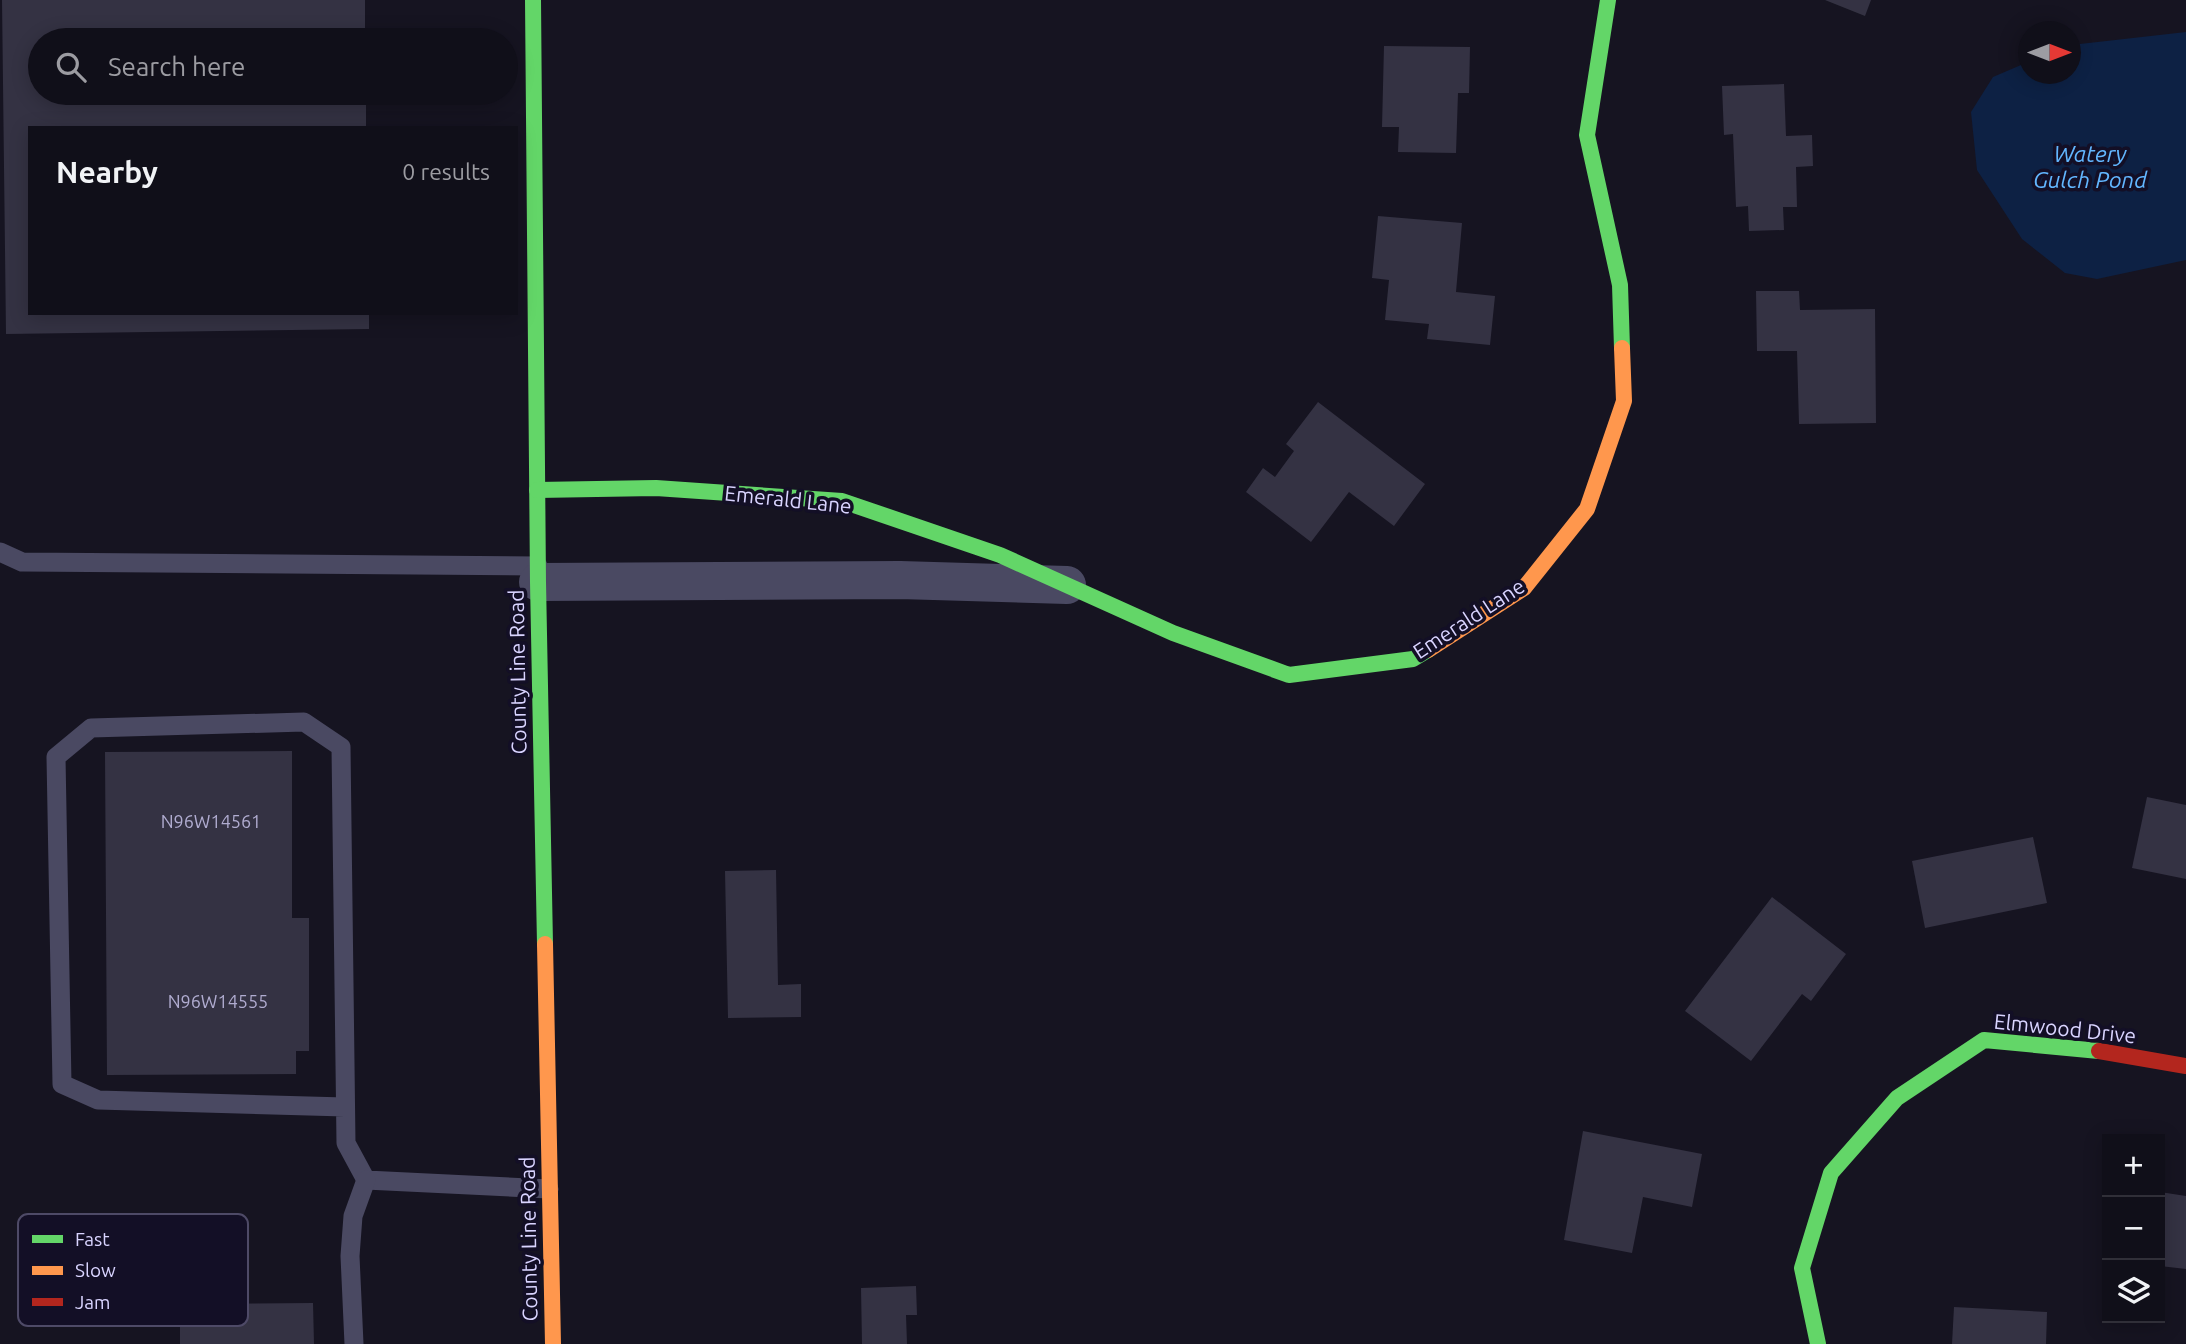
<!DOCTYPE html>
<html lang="en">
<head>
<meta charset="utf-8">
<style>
  body { margin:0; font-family:Ubuntu,sans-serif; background:#191822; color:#f1f3f6 }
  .controls { position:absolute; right:21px; bottom:21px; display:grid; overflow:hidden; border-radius:0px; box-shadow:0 4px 18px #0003 }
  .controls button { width:63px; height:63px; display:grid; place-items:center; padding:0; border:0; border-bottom:2px solid #302f38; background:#100f19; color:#f1f3f6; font:35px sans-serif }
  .compass { position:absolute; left:2018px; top:21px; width:63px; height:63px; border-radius:50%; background:#100f19; box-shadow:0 4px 18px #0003; rotate:90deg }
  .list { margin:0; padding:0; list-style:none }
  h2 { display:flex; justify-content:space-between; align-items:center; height:91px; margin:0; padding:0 28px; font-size:30px }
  h2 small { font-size:23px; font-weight:400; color:#9c9ca2 }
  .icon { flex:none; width:38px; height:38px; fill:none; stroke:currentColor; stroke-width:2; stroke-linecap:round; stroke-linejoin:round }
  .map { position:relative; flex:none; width:2186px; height:1344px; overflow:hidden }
  .search { position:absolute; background:#100f19; box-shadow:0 4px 18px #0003; left:28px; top:28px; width:490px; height:77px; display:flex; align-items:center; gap:18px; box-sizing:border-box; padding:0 24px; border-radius:38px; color:#9c9ca2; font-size:26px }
  .panel { position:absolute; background:#100f19; box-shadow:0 4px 18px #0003; left:28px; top:126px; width:490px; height:189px; border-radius:0px }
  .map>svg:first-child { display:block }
</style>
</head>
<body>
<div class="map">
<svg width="2186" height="1344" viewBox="0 0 2186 1344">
  <rect width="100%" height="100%" fill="#161421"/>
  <polygon fill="#0d2144" points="2186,32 2186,260 2097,279 2065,273 2022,239 1977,170 1971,112 1993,77 2028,62 2028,74 2070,74 2071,45"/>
  <g fill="#343243">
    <polygon points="2,0 365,0 365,40 40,40 40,93 366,93 366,128 30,128 30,313 369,313 369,329 6,334"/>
    <polygon points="1825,0 1871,0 1865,16"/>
    <polygon points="1384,46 1470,47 1469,93 1458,93 1456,153 1398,152 1399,127 1382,127"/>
    <polygon points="1784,84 1786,136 1812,135 1813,166 1796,167 1797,207 1783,207 1784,230 1749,231 1748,206 1736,207 1733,134 1724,135 1722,86"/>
    <polygon points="1378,216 1462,223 1456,292 1495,296 1490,345 1427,339 1429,324 1385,320 1389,280 1372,278"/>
    <polygon points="1756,291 1799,291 1800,310 1875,309 1876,423 1799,424 1797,351 1757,351"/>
    <polygon points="1318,402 1425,484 1394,526 1349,492 1311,542 1246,492 1263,468 1275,477 1294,451 1286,444"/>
    <polygon points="292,751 292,918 309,918 309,1051 296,1051 296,1074 107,1075 105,752"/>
    <polygon points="2147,797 2186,805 2186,879 2132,868"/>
    <polygon points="2033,837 2047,903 1925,928 1912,861"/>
    <polygon points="776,870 778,985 801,984 801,1017 728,1018 725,871"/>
    <polygon points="1772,897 1846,954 1811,1001 1802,994 1751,1061 1685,1011"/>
    <polygon points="1583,1131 1702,1154 1692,1207 1643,1197 1632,1253 1564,1240"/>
    <polygon points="2160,1192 2186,1196 2186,1269 2160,1266"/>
    <polygon points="916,1286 917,1315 906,1315 907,1344 862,1344 861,1288"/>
    <polygon points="313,1303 314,1344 180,1344 180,1304"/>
    <polygon points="1954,1307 2047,1312 2046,1344 1952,1344"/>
  </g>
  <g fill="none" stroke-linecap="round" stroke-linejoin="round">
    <g stroke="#4a4962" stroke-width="19">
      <polyline points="0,552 22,562 538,566"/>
      <polyline points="345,1107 98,1100 62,1084 56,757 91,728 304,722 341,747 346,1143 366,1180 549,1189"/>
      <polyline points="354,1344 350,1256 353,1216 366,1180"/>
    </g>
    <polyline stroke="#4a4962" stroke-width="38" points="538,582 900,580 1067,585"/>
    <g stroke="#63d668" stroke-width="16">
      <polyline points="533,0 538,582 545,944"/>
      <polyline points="1608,0 1587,135 1620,285 1622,348"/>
      <polyline points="537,490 656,488 842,501 1000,555 1173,633 1289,675 1413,659 1428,650"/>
      <polyline points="1818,1344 1802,1268 1831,1173 1897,1098 1984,1040 2099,1051"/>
    </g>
    <g stroke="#ff974d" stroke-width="16">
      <polyline points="1428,650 1524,588 1587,509 1624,401 1622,348"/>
      <polyline points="545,944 553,1344"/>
    </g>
    <polyline stroke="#b3261e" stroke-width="16" points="2099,1051 2186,1066"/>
  </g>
  <g text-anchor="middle" stroke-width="7" stroke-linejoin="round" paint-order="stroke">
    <g font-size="18" fill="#b0acd0">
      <text x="211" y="828">N96W14561</text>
      <text x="218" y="1008">N96W14555</text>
    </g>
    <g font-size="21" fill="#d9d4ff" stroke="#130f26">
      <text transform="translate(788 500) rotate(6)" y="7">Emerald Lane</text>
      <text transform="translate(1469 619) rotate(-33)" y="7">Emerald Lane</text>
      <text transform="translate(518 672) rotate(-91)" y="7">County Line Road</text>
      <text transform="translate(2065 1029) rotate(6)" y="7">Elmwood Drive</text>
      <text transform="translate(529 1239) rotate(-91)" y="7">County Line Road</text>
    </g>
    <g font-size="23" font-style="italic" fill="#62b6ff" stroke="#130f26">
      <text x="2090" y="162">Watery<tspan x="2090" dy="26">Gulch Pond</tspan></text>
    </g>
  </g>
  <rect x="18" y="1214" width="230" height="112" rx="10" fill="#130f26" stroke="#4e4a67" stroke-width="2"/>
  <rect x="32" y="1235" width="31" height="8" fill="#63d668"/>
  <rect x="32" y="1266" width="31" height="9" fill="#ff974d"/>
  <rect x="32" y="1298" width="31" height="8" fill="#b3261e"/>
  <g font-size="19" fill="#d9d4ff">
    <text x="75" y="1246">Fast</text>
    <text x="75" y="1277">Slow</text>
    <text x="75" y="1309">Jam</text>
  </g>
</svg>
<div class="controls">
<button>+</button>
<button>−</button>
<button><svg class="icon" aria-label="layers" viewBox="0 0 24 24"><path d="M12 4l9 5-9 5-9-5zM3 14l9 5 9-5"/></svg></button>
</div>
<svg class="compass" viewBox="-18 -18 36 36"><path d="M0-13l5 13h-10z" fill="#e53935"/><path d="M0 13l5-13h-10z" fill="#9c9ca2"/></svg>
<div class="search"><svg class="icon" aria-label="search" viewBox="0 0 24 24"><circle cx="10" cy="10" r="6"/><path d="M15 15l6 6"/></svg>Search here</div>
<section class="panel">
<h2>Nearby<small>0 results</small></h2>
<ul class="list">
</ul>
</section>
</div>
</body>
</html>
